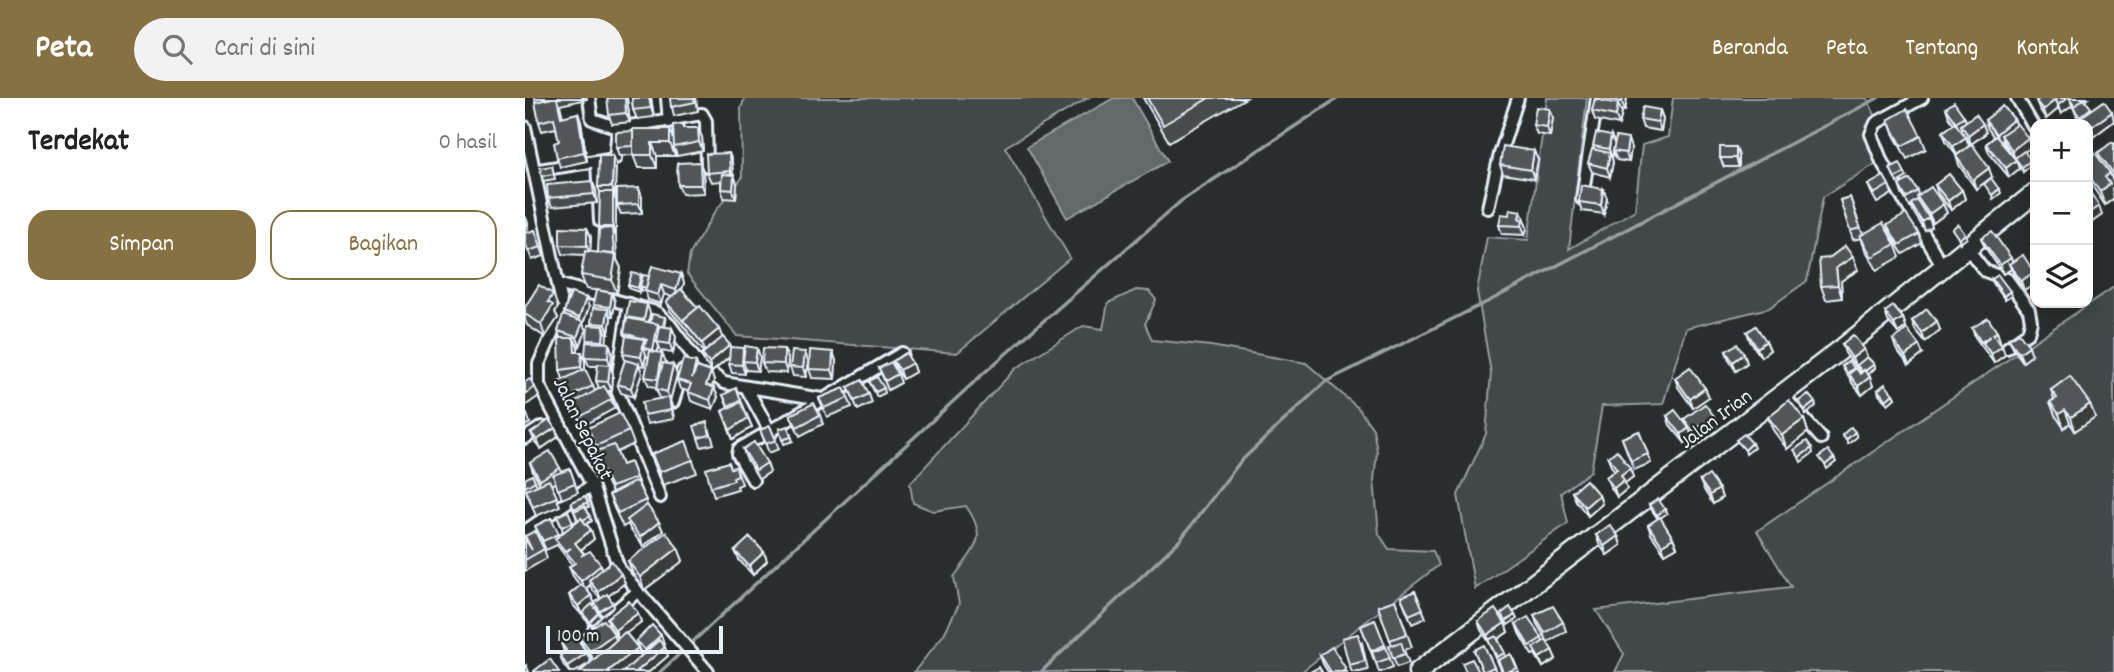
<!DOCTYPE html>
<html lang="id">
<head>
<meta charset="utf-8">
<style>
  body { margin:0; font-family:Dekko,sans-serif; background:#f2f2f2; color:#222 }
  .controls { position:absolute; right:21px; top:21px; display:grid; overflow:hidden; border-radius:14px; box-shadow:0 4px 18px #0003 }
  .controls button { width:63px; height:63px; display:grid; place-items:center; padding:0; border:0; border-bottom:2px solid #e0e0e0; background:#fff; color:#222; font:35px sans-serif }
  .scale { position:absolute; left:21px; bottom:18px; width:177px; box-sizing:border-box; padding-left:7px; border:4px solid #e8f1f8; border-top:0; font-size:19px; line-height:24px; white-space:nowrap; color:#e8f1f8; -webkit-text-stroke:5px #2a2d2e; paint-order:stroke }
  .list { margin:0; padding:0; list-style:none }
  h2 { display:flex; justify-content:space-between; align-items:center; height:91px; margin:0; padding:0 28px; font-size:30px }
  h2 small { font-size:23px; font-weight:400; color:#767676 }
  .actions { display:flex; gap:14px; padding:21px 28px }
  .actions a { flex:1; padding:16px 0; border:2px solid #857141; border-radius:21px; text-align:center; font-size:24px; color:#857141 }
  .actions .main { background:#857141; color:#fff }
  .icon { flex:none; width:38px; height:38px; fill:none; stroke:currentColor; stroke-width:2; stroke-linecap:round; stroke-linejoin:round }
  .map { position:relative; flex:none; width:1589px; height:574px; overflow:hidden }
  header { display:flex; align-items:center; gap:42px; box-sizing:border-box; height:98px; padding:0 35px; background:#857141; color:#fff }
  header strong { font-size:33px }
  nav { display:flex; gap:38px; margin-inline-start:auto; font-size:24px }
  .search { width:490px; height:63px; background:#f2f2f2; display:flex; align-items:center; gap:18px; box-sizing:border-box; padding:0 24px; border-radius:38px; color:#767676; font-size:26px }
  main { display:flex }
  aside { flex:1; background:#fff }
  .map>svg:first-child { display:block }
</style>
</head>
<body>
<header>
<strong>Peta</strong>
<div class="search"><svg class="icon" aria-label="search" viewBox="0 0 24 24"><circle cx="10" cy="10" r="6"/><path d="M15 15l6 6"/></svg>Cari di sini</div>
<nav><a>Beranda</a><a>Peta</a><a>Tentang</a><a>Kontak</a></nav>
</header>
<main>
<aside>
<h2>Terdekat<small>0 hasil</small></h2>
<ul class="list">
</ul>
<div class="actions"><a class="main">Simpan</a><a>Bagikan</a></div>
</aside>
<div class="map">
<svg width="1589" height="574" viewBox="0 0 1589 574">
  <rect width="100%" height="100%" fill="#2a2d2e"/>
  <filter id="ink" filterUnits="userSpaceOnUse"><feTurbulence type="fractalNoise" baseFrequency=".0143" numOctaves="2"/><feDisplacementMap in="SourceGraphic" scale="14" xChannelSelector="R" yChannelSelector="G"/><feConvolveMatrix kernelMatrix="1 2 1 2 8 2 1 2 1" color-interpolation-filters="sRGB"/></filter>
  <g filter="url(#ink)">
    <g fill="#424648" stroke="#959ca0" stroke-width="2">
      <polygon points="220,0 563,0 480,49 545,160 432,255 212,238 162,176 165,156 189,115 217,80 216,10"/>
      <polygon points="1022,0 1062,0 1044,151 1110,112 1117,47 1143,39 1148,0 1342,0 1350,17 1350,66 1298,99 1282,183 1244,210 1161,230 1138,306 1077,308 1066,373 1036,395 1043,425 950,491 933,397 961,336 966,275 952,193 962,139 1003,142"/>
      <polygon points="1589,189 1589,574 1090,574 1099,556 1071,512 1266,489 1232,433"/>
      <path d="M611,192L624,193L631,202L620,226L627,242L686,248L781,265L833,310L848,331L852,353L849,382L854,436L864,451L908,453L914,467L776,574H389L419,536L434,506L429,479C450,449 464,441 441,408L408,413L388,405L385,385L490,271L558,228L578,231L583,205Z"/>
    </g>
    <polygon fill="#63686b" stroke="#989fa3" stroke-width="2" points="589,0 607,0 643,63 542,120 502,49"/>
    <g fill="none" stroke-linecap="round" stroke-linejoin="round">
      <g stroke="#989fa3" stroke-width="3.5">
        <polyline points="135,574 460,274 656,103 813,0"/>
        <polyline points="516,574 655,442 715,364 800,284 970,200 1353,0"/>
      </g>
      <defs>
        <g id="minor">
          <polyline points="64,0 67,21 93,30 177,16 181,23 182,68"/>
          <polyline points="142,0 144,24"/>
          <polyline points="1397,0 1351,25 1346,36 1357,64 1418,169"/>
          <polyline points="1492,0 1510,31"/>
          <polyline points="0,29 36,201 33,223 14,266 14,287 67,387 94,471 183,574"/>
          <polyline points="72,63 75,123"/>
          <polyline points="14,72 90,60 93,30"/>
          <polyline points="1057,101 1072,0"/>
          <polyline points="963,110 975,56 993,0"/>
          <polyline points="1443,151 1460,173 1482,181 1504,212 1506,223 1503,235 1482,250"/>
          <polyline points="33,186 131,214 145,227 174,266 199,285 303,302"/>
          <polyline points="104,206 91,290 135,399"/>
          <polyline points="221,289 246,335"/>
          <polyline points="148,304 158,272"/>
          <polyline points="1264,304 1296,340"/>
          <polyline points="0,340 17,329"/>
          <polyline points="228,382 213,356 214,351 377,255"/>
          <polyline points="0,433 67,387"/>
          <polyline points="69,531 112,494"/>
        </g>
        <g id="primary">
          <polyline points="1563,54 1589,34"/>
          <polyline points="893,574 1314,253 1510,95"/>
        </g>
      </defs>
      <use href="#minor" stroke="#e8f1f8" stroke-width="16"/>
      <use href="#primary" stroke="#e8f1f8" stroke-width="23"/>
      <use href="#minor" stroke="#2a2d2e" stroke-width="10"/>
      <use href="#primary" stroke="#2a2d2e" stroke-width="18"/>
    </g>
    <g fill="#474b4d" stroke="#e8f1f8" stroke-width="2" fill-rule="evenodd">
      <polygon points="10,0 62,0 62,1 35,7 38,19 53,15 56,24 62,63 35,69 32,60 34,43 31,30 17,33 14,24"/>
      <polygon points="102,0 105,24 87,26 84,17"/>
      <polygon points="107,0 126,0 129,19 112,21 108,12"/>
      <polygon points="145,0 171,0 173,13 149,18"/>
      <polygon points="618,0 721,0 644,44"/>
      <polygon points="1070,0 1102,0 1100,13 1095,12 1097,15 1094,27 1070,22 1067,13"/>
      <polygon points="1515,0 1564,0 1561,3 1567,12 1587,14 1589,23 1564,42 1563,40 1563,26 1554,26 1552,22 1553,21 1548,9 1550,8 1546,3 1547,8 1536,16 1533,11 1521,21 1515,12 1511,3"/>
      <polygon points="1421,10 1439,18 1441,23 1458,26 1461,35 1446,46 1441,39 1444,48 1432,57 1421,43 1418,34 1429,26 1424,19"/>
      <polygon points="1135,12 1138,21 1136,33 1118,30 1115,21"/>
      <polygon points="1028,20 1025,38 1012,36 1008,27"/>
      <path d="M1489,21L1491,26L1506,49L1499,54L1507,66L1498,74L1492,65L1494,71L1484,79L1464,55L1461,46L1469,39L1463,31L1460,22ZM1478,42L1480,46L1491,62L1476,44Z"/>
      <polygon points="1363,22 1396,38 1401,51 1382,61 1368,35"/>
      <polygon points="158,26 159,30 177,39 178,53 152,58 150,52 150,58 132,58 132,70 113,70 108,57 94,58 91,49 148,40"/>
      <polygon points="1086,38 1090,46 1106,50 1104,64 1092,62 1088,53 1087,60 1088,64 1085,79 1067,74 1063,65 1069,52 1068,48"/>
      <polygon points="1589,46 1589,81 1585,75 1589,87 1589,89 1587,90 1589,100 1580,107 1563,82 1563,50 1576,64 1573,55"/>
      <polygon points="204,55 207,64 208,77 209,77 212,86 211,101 199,100 196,91 196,83 186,84 182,75"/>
      <polygon points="88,57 91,66 89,98 91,103 91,138 90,138 92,162 96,170 92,195 61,191 56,177 60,157 38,156 35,147 62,130 66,139 65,154 73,155 75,131 75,94 73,89"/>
      <polygon points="1214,58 1214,69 1199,69 1195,60"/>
      <polygon points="1431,58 1467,79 1451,91 1434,67"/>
      <polygon points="1013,62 1009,81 978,76 975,67"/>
      <polygon points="27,68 30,81 18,83 17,78"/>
      <polygon points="1365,70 1380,75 1382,79 1372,85"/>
      <polygon points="178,73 179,95 157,96 153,87"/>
      <polygon points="67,83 71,92 72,105 27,109 23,100"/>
      <polygon points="1343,87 1364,87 1367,96 1352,105 1347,96"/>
      <polygon points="1374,87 1393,93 1394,98 1418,106 1422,115 1408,125 1397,110 1404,120 1407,129 1400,133 1389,115 1386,108 1385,109 1377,96"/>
      <polygon points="1410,87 1437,92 1440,101 1426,112 1413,96"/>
      <polygon points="1078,91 1082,100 1079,116 1057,113 1054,104"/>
      <polygon points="117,99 117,115 96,116 92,107"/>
      <polygon points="1325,99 1338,137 1370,146 1375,159 1352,172 1340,151 1336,140 1328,142 1315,102"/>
      <polygon points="996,113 1002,130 1000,137 977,136 974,127 984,117"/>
      <polygon points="0,118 3,125 2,135 10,132 19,158 7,162 0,143"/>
      <polygon points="1362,127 1394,136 1397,145 1378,156 1365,136"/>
      <polygon points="1456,140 1487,164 1510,177 1510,185 1499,192 1486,171 1478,176 1460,149"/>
      <polygon points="1333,172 1316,183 1317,200 1301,202 1296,188"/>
      <polygon points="156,176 159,185 157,192 173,210 194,231 197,239 206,249 219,253 232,250 235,259 233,273 221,272 220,269 220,276 207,275 204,266 205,259 187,274 180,265 177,256 179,254 163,235 162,232 145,213 141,204 147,199 139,196 136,206 123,202 120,193 117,193 116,189 114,194 105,191 103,187 116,177 117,180 124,178"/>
      <polygon points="1467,181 1486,198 1480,202 1468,185"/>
      <polygon points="87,195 90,204 88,218 85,218 86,220 84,235 81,235 81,245 84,245 87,254 86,269 88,276 87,293 82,293 90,310 58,328 48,308 44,310 33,284 38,281 35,272 35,240 33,233 40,218 39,214 64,209 58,226 61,233 55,248 52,247 53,254 60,263 60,271 70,293 74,290 71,283 73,268 64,268 60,259 62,242 67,227 66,225 69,210 68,207"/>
      <polygon points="0,209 33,209 30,214 33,220 20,239 2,227 0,222"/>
      <polygon points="1360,214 1378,220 1381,229 1373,235 1363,223"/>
      <polygon points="125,215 124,225 140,219 141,224 140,229 147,230 151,239 148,255 136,253 134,248 132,254 141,264 140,265 148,267 152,276 145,303 149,321 122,326 119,317 135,300 131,291 132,289 124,288 120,279 124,259 122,259 121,257 119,268 114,267 117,275 109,299 96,295 92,286 100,262 98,256 101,240 99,235 101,219"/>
      <polygon points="1387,223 1415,232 1400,244 1390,232"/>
      <polygon points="1447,230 1472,234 1475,243 1474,243 1477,248 1480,257 1469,265 1450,239"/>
      <polygon points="1222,234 1241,243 1245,252 1236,259 1225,243"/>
      <polygon points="1484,241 1507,257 1498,264 1488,250"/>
      <polygon points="1368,242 1398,256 1384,267 1371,251"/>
      <polygon points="1317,246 1339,251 1342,259 1349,266 1350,270 1343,277 1348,288 1337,297 1327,285 1325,279 1324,280 1319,272 1317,268 1330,271 1335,276 1336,275 1332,268 1331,269 1320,255"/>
      <polygon points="1201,253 1219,256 1222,265 1211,273 1204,262"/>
      <polygon points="308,254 311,263 310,281 287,280 284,271"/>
      <polygon points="263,260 262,275 241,274 237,265"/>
      <polygon points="283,263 281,279 268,278 265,269"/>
      <polygon points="368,263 387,265 390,274 378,281 372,272"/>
      <polygon points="171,264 173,269 186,274 189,283 187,289 189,290 193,299 188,311 166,303 163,293 155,291 152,282"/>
      <polygon points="354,270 373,276 376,285 363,292"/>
      <polygon points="1150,280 1180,290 1184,299 1168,310 1153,289"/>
      <polygon points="344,283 359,290 360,295 352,299"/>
      <polygon points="323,289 344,296 347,305 333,312"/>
      <polygon points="319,290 327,309 302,319 294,300"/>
      <polygon points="1353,292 1368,296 1370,300 1363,306 1354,297"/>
      <polygon points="1526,292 1565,306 1570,319 1550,333 1545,325 1539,330 1530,317 1525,304 1529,301"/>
      <polygon points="198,297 216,302 227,329 208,341 197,313 203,310"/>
      <polygon points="265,317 295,317 298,326 275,338"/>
      <polygon points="1142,318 1161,326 1159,321 1189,318 1192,327 1171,342 1166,334 1167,339 1160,345 1145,327"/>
      <polygon points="1243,319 1279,321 1283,334 1262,351 1248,332"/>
      <polygon points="245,328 254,351 244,355 235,332"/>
      <polygon points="263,328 268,343 259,346 254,331"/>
      <polygon points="63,330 104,333 109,346 92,354 97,367 105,364 123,409 134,424 138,433 118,448 105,431 103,426 98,429 89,410 84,397 87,395 74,368 69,354 72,353"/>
      <polygon points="185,333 189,346 176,349 173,340"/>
      <polygon points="1114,333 1126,365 1109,372 1097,340"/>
      <polygon points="6,335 33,339 16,351 10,344"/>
      <polygon points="161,343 172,375 138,387 127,356"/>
      <polygon points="218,351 242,365 245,374 234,381 221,360"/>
      <polygon points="1083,359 1108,379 1100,385 1102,391 1092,399 1085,388 1081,379 1090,373 1086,368"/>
      <polygon points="5,365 35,370 37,374 45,371 53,394 37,401 31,384 26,387 35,408 11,418 0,390 0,381 10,383 12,387 15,386 8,374"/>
      <polygon points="211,369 217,386 212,388 213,391 189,398 186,389 207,370"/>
      <polygon points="1175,383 1194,391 1197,400 1188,406 1179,392"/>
      <polygon points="1047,394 1074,397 1077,406 1063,418 1051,403"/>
      <polygon points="60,398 64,409 61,410 67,423 61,426 66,432 69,441 56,452 60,456 78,471 96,476 100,485 83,498 89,509 77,518 70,505 75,501 67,491 65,487 61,491 66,497 70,506 68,508 74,515 76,519 67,528 59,520 58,517 57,517 47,506 44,497 55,488 48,478 44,469 47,467 32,447 21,452 10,428 26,420 34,437 38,433 32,418 43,413 48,426 52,422 46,404"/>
      <polygon points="1124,407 1140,411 1142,415 1135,420 1148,440 1152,449 1140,456 1126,436 1123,427 1133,421 1126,411"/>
      <polygon points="1071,437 1093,438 1096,447 1082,457 1074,446"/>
      <polygon points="0,438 19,451 22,460 0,473 0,441 3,447"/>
      <polygon points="153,450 158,463 119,492 108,476 103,463"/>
      <polygon points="210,453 239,454 242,463 228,477 214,462"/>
      <polygon points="890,493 901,520 887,526 876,499"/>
      <polygon points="870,502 887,549 879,552 884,565 872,569 864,548 867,547 853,508"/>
      <polygon points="113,515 116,524 101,535 113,550 116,558 118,556 114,552 111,543 136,537 139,546 138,547 143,558 124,574 55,574 68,562 58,548 54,539 91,542 93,540 85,529 82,520"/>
      <polygon points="1009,517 1038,524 1041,533 1023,544 1012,526"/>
      <polygon points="850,522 868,569 856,574 854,574 850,562 849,562 836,528"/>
      <polygon points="953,523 980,525 983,534 973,541 981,559 986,556 994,574 977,574 964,544 956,532"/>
      <polygon points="991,526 1017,540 1018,544 1027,552 1031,561 1018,569 1010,556 1007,557 994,535"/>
      <polygon points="36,545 66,564 50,574 44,574 38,566 35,557 39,554"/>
      <polygon points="837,545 843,572 835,574 827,574 824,567"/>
      <polygon points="949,552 969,569 971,574 958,574"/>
      <polygon points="795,557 822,574 803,574 798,566"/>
    </g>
    <g fill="#3a3d3e" stroke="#e8f1f8" stroke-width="2">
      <polygon points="100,0 102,0 105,24 101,15"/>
      <polygon points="124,0 126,0 129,19 126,10"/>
      <polygon points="1098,0 1102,0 1100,13 1097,4"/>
      <polygon points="1542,0 1545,0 1547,8 1536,16 1533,7"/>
      <polygon points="1530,2 1533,11 1521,21 1518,12"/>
      <polygon points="1093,6 1097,15 1094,27 1091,18"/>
      <polygon points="1025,11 1028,20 1025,38 1022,29"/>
      <polygon points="1135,12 1138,21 1136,33 1133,24"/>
      <polygon points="1587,14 1589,23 1564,42 1563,31"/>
      <polygon points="53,15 56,24 62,63 59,54"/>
      <polygon points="1439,18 1442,27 1436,27 1437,31 1434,33 1431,24"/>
      <polygon points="1489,21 1493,30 1476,37 1478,42 1475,45 1471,36"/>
      <polygon points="1458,26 1461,35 1446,46 1443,37"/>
      <polygon points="173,30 177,39 178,53 174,44"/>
      <polygon points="145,31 150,44 149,49 150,58 145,45"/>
      <polygon points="1086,38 1090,47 1087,60 1084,51"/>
      <polygon points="1441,39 1444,48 1432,57 1428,48"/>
      <polygon points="1503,40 1506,49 1490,61 1487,52"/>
      <polygon points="1103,41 1106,50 1104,64 1101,55"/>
      <polygon points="127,45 132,58 132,70 127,57"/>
      <polygon points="1211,49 1214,58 1214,69 1211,60"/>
      <polygon points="1009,53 1013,62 1009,81 1006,72"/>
      <polygon points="204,55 207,64 208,82 205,73"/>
      <polygon points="1085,55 1088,64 1085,79 1082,70"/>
      <polygon points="88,57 91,66 90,98 87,89"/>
      <polygon points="1491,62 1494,71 1484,79 1481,70"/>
      <polygon points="1506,62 1507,66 1498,74 1497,69"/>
      <polygon points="175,64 178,73 179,95 176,87"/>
      <polygon points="1464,70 1467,79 1451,91 1448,82"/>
      <polygon points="1585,75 1589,87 1589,89 1587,90 1589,100 1580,107 1575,94 1580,79"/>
      <polygon points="209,77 212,86 211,101 208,92"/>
      <polygon points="67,83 71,92 72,105 69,96"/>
      <polygon points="114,90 117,99 117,115 114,106"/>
      <polygon points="1078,91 1082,100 1079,116 1076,107"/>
      <polygon points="1474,91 1476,95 1468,101 1467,97"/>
      <polygon points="1437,92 1440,101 1426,112 1423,103"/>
      <polygon points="88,94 91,103 91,138 88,129"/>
      <polygon points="1418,106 1422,115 1408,125 1404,116"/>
      <polygon points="1574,108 1577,117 1563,127 1563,115"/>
      <polygon points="996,113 1002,130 1000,137 994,120"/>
      <polygon points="0,118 3,125 2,140 0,135"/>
      <polygon points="1404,120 1407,129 1400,133 1397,124"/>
      <polygon points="62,130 66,139 65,157 62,148"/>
      <polygon points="87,130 91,139 92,162 96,170 92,195 87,182 89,156"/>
      <polygon points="1440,136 1442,140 1435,145 1434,141"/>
      <polygon points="1328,159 1333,172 1316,183 1317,200 1313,187 1311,170"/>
      <polygon points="1486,160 1489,169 1484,166 1486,171 1478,176 1475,167"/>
      <polygon points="1509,174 1510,185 1499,192 1496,183"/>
      <polygon points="156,176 159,185 154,201 151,192"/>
      <polygon points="116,177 118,182 114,194 113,190"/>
      <polygon points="136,187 139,196 136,206 133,197"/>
      <polygon points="1485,193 1486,198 1480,202 1479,198"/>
      <polygon points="87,195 90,204 88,218 85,209"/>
      <polygon points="28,196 33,209 30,214 33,220 20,239 16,226 23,204"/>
      <polygon points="61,200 64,209 58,226 61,233 55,248 52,239 56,227 54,220"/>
      <polygon points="122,206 125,215 122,231 119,222"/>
      <polygon points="83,211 86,220 84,235 81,226"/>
      <polygon points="1378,220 1381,229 1373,235 1369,226"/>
      <polygon points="1412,223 1415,232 1400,244 1397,235"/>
      <polygon points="133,226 136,235 132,244 134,248 131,261 128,252"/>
      <polygon points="79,228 82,237 81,252 78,243"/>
      <polygon points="147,230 151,239 148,255 145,246"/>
      <polygon points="194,231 199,244 182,258 177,245"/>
      <polygon points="1472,234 1475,243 1471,245 1468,236"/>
      <polygon points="49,240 53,249 53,263 50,254"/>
      <polygon points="119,241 122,250 119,250 121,257 119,268 116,259"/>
      <polygon points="1241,243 1245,252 1236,259 1232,250"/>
      <polygon points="84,245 87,254 86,269 83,260"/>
      <polygon points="205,247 208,256 187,274 184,265"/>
      <polygon points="1394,247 1398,256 1384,267 1380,258"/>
      <polygon points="1477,248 1480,257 1469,265 1466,256"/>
      <polygon points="1504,248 1507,257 1498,264 1494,255"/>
      <polygon points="218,250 221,259 218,263 220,269 220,276 217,267"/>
      <polygon points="232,250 235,259 233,273 230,264"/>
      <polygon points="259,251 263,260 262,275 259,266"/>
      <polygon points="1339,251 1342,260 1331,269 1327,260"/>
      <polygon points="57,254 60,263 60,278 56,269"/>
      <polygon points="280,254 283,263 281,279 278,270"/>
      <polygon points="308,254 311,263 310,281 307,272"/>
      <polygon points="137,255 141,264 136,290 133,281"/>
      <polygon points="1219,256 1222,265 1211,273 1208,264"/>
      <polygon points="387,265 390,274 378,281 375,272"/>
      <polygon points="114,266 117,275 109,299 106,290"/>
      <polygon points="1349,266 1350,270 1340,279 1338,275"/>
      <polygon points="85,267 88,276 87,293 83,284"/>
      <polygon points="148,267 152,276 145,303 142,294"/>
      <polygon points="186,274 189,283 184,296 181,287"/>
      <polygon points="1345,279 1348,288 1337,297 1333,288"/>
      <polygon points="10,289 14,298 0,308 0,296"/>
      <polygon points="189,290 193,299 188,311 185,302"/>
      <polygon points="1180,290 1184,299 1168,310 1165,301"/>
      <polygon points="1368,296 1370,300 1363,306 1361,302"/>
      <polygon points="144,299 147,308 149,321 146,312"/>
      <polygon points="1290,304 1291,308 1281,317 1280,312"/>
      <polygon points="1565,306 1570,319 1550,333 1546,319"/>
      <polygon points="1540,312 1545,325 1539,330 1534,316"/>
      <polygon points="2,316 5,325 0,328 0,317"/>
      <polygon points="1189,318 1192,327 1171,342 1168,333"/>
      <polygon points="223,320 227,329 208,341 205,332"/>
      <polygon points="1279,321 1283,334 1262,351 1257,337"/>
      <polygon points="30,330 33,339 16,351 12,342"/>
      <polygon points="1164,330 1167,339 1160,345 1156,336"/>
      <polygon points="1330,334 1332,339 1323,346 1321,342"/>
      <polygon points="1227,345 1229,350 1221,356 1220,352"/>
      <polygon points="1287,350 1288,355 1276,364 1274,359"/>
      <polygon points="1309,360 1311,364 1302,371 1300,367"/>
      <polygon points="1105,370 1108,379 1100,385 1102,391 1092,399 1089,390 1096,377"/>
      <polygon points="1194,391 1197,400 1188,406 1185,397"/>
      <polygon points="1074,397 1077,406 1063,418 1060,409"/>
      <polygon points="1140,411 1142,415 1134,421 1132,417"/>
      <polygon points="134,424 138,433 118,448 115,439"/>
      <polygon points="66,432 69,441 53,454 50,445"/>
      <polygon points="1093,438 1096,447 1082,457 1079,448"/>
      <polygon points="1148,440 1152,449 1140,456 1137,447"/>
      <polygon points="153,450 158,463 119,492 115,479"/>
      <polygon points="239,454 242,463 228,477 224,468"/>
      <polygon points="76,467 80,476 64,482 65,487 59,492 56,483"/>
      <polygon points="96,476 100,485 77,503 73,494"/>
      <polygon points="66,497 70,506 57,517 53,508"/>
      <polygon points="88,505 89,509 77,518 75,513"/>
      <polygon points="74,515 76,519 67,528 65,524"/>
      <polygon points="113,515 116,524 94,541 90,532"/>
      <polygon points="990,517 992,521 983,527 981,523"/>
      <polygon points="980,525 983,534 966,546 962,537"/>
      <polygon points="89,536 92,545 68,562 65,553"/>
      <polygon points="136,537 139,546 123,561 120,552"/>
      <polygon points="140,549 143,558 124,574 111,574"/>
      <polygon points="113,550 118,563 104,574 82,574"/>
      <polygon points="1027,552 1031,561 1018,569 1014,560"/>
      <polygon points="62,555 66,564 50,574 45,574 42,568"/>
      <polygon points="1,567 4,574 0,574 0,568"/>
    </g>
    <g fill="#535759" stroke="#e8f1f8" stroke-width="2">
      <polygon points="27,0 32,0 36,19 53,15 59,54 32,60 29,45 34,43 29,20 14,24 10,4"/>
      <polygon points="82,0 100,0 101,15 84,17"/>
      <polygon points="107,0 124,0 126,10 108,12"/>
      <polygon points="145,0 169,0 170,4 146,9"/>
      <polygon points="622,0 684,0 638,27"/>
      <polygon points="1077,0 1098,0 1097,4"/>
      <polygon points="1515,0 1542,0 1533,7 1530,2 1518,12 1511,3"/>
      <polygon points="1070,1 1093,6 1091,18 1067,13"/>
      <polygon points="1559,1 1566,10 1555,19 1548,9"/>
      <polygon points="1579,3 1587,14 1563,31 1563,26 1556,26 1552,22"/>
      <polygon points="1429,4 1439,18 1431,24 1421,10"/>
      <polygon points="1478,8 1489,21 1471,36 1460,22"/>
      <polygon points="1011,9 1025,11 1022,29 1008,27"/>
      <polygon points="1118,9 1135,12 1133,24 1115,21"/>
      <polygon points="1382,11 1396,38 1377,48 1363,22"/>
      <polygon points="1451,16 1458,26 1443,37 1436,27"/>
      <polygon points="1430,25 1441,39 1428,48 1418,34"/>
      <polygon points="158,26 158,30 173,30 174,44 149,49 148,27"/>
      <polygon points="1492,26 1503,40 1487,52 1476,37"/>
      <polygon points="108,31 145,31 145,45 127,45 127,57 108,57"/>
      <polygon points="108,33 108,48 91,49 91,34"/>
      <polygon points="1071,35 1086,38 1084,51 1068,48"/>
      <polygon points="1471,38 1491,62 1481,70 1461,46"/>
      <polygon points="1091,39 1103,41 1101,55 1088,53"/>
      <polygon points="1587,44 1589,46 1589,76 1573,55"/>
      <polygon points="1447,46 1464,70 1448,82 1431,58"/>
      <polygon points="978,48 1009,53 1006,72 975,67"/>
      <polygon points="1565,48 1585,75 1580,79 1585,86 1575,94 1563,76 1563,50"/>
      <rect x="1195" y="49" width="16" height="11"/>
      <polygon points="1067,51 1085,55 1082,70 1063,65"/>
      <polygon points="1499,53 1506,62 1497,69 1490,60"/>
      <polygon points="204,55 205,73 182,75 181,56"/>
      <polygon points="74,57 88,57 87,89 73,89"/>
      <polygon points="175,64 176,87 153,87 152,65"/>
      <polygon points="1375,65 1380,75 1370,80 1365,70"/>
      <polygon points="27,68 29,76 17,78 15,70"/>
      <polygon points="197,76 209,77 208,92 196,91"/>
      <polygon points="1424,76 1437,92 1423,103 1410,87"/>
      <polygon points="1359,78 1364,87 1349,96 1343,87"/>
      <polygon points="1466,80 1474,91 1467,97 1459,86"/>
      <polygon points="1385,81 1393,93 1381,100 1374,87"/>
      <polygon points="67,83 69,96 23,100 22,87"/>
      <polygon points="1056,87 1078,91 1076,107 1054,104"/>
      <polygon points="1406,89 1418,106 1404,116 1392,99"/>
      <polygon points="114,90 114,106 92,107 92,91"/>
      <polygon points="1563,91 1574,108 1563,115"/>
      <polygon points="75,94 88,94 88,129 74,129"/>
      <polygon points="1325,99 1335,130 1325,133 1315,102"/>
      <polygon points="1392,102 1404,120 1397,124 1386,106"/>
      <polygon points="985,111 996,113 994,120 998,122 997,128 974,127 976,116 984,117"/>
      <polygon points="1381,116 1394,136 1374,147 1362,127"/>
      <polygon points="1358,125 1370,146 1347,159 1335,138"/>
      <polygon points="1433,126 1440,136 1434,141 1427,131"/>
      <polygon points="35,129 62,130 62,148 35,147"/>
      <polygon points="87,130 89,156 73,155 74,131"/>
      <polygon points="10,132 16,149 3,153 0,143 0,135"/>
      <polygon points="1467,133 1486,160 1475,167 1456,140"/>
      <polygon points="1320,148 1328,159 1311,170 1313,187 1296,188 1294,161 1304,160"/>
      <polygon points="60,153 91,157 87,182 56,177"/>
      <polygon points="1498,157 1509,174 1496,183 1484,166"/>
      <polygon points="127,168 156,176 151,192 136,187 133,197 120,193"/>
      <polygon points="107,175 116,177 113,190 103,187"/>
      <polygon points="118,177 124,178 121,190 115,188"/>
      <polygon points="1473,177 1485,193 1479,198 1467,181"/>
      <polygon points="14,187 28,196 23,204 28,207 16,226 0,216 0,209"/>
      <polygon points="156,191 173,210 158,222 158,223 141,204"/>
      <polygon points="71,192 87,195 85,209 68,207"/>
      <polygon points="46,195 61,200 54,220 39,214"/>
      <polygon points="104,203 122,206 119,222 101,219"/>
      <polygon points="175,208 194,231 177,245 158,222"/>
      <polygon points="1368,208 1378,220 1369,226 1360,214"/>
      <polygon points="68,210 83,211 81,226 66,225"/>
      <polygon points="1402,211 1412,223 1397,235 1387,223"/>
      <polygon points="127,216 140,219 138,228 135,228 134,230 133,226 125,225"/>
      <polygon points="38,217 58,224 52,239 33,233"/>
      <polygon points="102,220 133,226 128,252 119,250 122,242 99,235"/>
      <polygon points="1463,220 1472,234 1468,236 1477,248 1466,256 1458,245 1465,238 1456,244 1447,230"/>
      <polygon points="63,227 79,228 78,243 62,242"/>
      <polygon points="135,228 147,230 145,246 132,244"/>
      <polygon points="1231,228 1241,243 1232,250 1222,234"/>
      <polygon points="1382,231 1394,247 1380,258 1368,242"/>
      <polygon points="1494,235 1504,248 1494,255 1484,241"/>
      <polygon points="1328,237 1339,251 1327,260 1317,246"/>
      <polygon points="101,238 119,241 116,259 98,256"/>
      <polygon points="198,239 205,247 184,265 177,256"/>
      <polygon points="34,240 49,240 50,254 57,254 56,269 35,272"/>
      <polygon points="61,244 84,245 83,260 60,259"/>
      <polygon points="1212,246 1219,256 1208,264 1201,253"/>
      <polygon points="220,248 232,250 230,264 218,263"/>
      <polygon points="205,249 218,250 217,267 204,266"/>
      <polygon points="238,250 259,251 259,266 237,265"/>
      <polygon points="285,252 308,254 307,272 284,271"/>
      <polygon points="125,253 137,255 133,281 120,279"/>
      <polygon points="267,253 280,254 278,270 265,269"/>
      <polygon points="381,255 387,265 375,272 368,263"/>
      <polygon points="1342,259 1349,266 1340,273 1339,272 1337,274 1332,267"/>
      <polygon points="158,261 171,264 167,280 172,269 186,274 181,287 189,290 185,302 163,294 166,286 152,282"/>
      <polygon points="100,262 114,266 106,290 92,286"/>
      <polygon points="1324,263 1329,270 1322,275 1317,268"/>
      <polygon points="366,264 373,276 360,283 354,270"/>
      <polygon points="138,265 148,267 142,294 131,291"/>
      <polygon points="73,266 85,267 83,284 71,283"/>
      <polygon points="1165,269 1180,290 1165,301 1150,280"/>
      <polygon points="1331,270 1335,276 1339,272 1345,279 1333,288 1324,276"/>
      <polygon points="60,271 68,288 40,301 33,284"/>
      <polygon points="1545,278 1565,306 1546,319 1540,312 1534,316 1525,304 1532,300 1526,292"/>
      <polygon points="352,279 359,290 351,294 344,283"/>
      <polygon points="5,281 10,289 0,296 0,284"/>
      <polygon points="337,282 344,296 330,303 323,289"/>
      <polygon points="1360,286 1368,296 1361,302 1353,292"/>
      <polygon points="79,288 87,301 55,319 47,306"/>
      <polygon points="211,290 216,302 203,308 198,297"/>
      <polygon points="319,290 323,300 299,310 294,300"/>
      <polygon points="1283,296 1290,304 1280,312 1273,304"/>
      <polygon points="144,299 146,312 119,317 117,304"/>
      <polygon points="1264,302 1279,321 1257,337 1243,319"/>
      <polygon points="216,304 223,320 205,332 197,313"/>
      <polygon points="289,305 295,317 272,329 265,317"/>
      <polygon points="1180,306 1189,318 1168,333 1159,321"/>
      <polygon points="1150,312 1164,330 1156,336 1142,318"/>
      <polygon points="95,315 104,333 71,348 63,330"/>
      <polygon points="24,322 30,330 12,342 6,335"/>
      <polygon points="182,324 185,337 173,340 169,328"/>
      <polygon points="245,328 251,342 241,346 235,332"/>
      <polygon points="263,328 266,339 257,342 254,331"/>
      <polygon points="1326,329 1330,334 1321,342 1317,337"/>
      <polygon points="1114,333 1123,356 1106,363 1097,340"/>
      <polygon points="1219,336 1227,345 1220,352 1211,342"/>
      <polygon points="161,343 168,362 134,374 127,356"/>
      <polygon points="1282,343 1287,350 1274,359 1269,352"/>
      <polygon points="229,344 242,365 231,372 218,351"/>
      <polygon points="89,347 97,367 105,364 111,380 86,389 69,354"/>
      <polygon points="1092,352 1105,370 1096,377 1099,382 1089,390 1081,379 1092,371 1083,359"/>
      <polygon points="1303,352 1309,360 1300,367 1294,359"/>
      <polygon points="25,353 35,370 15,382 5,365"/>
      <polygon points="204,364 206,370 211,369 213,377 208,379 209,382 186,389 181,371"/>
      <polygon points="45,371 50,385 33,392 28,377"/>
      <polygon points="7,377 10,383 0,389 0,381"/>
      <polygon points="1184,377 1194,391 1185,397 1175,383"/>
      <polygon points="24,382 32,399 8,409 1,392"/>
      <polygon points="1061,382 1074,397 1060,409 1047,394"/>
      <polygon points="111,383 121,402 93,415 84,397"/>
      <polygon points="60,398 63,404 49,411 46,404"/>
      <polygon points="1133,401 1140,411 1132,417 1124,407"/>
      <polygon points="122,407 134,424 115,439 102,422"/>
      <polygon points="60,408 65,418 58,422 56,420 53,422 49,413"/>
      <polygon points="43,413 48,424 37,429 32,418"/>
      <polygon points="1135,419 1148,440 1137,447 1123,427"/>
      <polygon points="26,420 34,436 18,443 10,428"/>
      <polygon points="56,420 66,432 50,445 59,456 56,458 65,453 76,467 56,483 44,469 50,465 41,454 46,450 40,453 30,441"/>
      <polygon points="1085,427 1093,438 1079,448 1071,437"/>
      <polygon points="10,433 19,451 0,462 0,441 7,452 0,438"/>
      <polygon points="141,434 153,450 115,479 103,463"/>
      <polygon points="225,439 239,454 224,468 210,453"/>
      <polygon points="87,463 96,476 73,494 64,482"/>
      <polygon points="57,486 66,497 53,508 44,497"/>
      <polygon points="890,493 898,511 884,517 876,499"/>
      <polygon points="82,496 88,505 75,513 70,505"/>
      <polygon points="870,502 882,536 865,542 853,508"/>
      <polygon points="104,503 113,515 90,532 82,520"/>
      <polygon points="67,506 74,515 65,524 57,515"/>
      <polygon points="1028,508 1038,524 1020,535 1009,517"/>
      <polygon points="985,509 990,517 981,523 976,516"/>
      <polygon points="970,511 980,525 962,537 953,523"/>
      <polygon points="1003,519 1017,540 1004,548 991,526"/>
      <polygon points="79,522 89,536 65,553 54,539"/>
      <polygon points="850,522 860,547 846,553 836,528"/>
      <polygon points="127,527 136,537 120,552 111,543"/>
      <polygon points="100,534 113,550 82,574 55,574"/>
      <polygon points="49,536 62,555 42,568 35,557 41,552 36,545"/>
      <polygon points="833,536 840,563 824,567 817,540"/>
      <polygon points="971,538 980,555 972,559 963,542"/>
      <polygon points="134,542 140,549 111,574 98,574"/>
      <polygon points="1021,542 1027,552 1014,560 1008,550"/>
      <polygon points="876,544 880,556 868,560 864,548"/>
      <polygon points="959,547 969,569 958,574 949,552"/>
      <polygon points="807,549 821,571 817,574 806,574 795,557"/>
      <polygon points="861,549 865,560 851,565 847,554"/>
      <polygon points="986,556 992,570 982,574 978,574 973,562"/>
      <polygon points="25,561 34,574 9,574 9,573"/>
      <polygon points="947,561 954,574 941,574 937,565"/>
      <polygon points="794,569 797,574 785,574"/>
    </g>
  </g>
  <g text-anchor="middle" stroke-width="5" stroke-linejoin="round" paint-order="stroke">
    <g font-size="21" fill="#e8f1f8" stroke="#2a2d2e">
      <text transform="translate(1190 320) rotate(-37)" y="7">Jalan Irian</text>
      <text transform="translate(59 330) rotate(64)" y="7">Jalan Sepakat</text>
    </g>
  </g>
</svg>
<div class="controls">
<button>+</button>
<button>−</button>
<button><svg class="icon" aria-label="layers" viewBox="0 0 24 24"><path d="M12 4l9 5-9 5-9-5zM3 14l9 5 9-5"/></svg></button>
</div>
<div class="scale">100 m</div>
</div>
</main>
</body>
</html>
